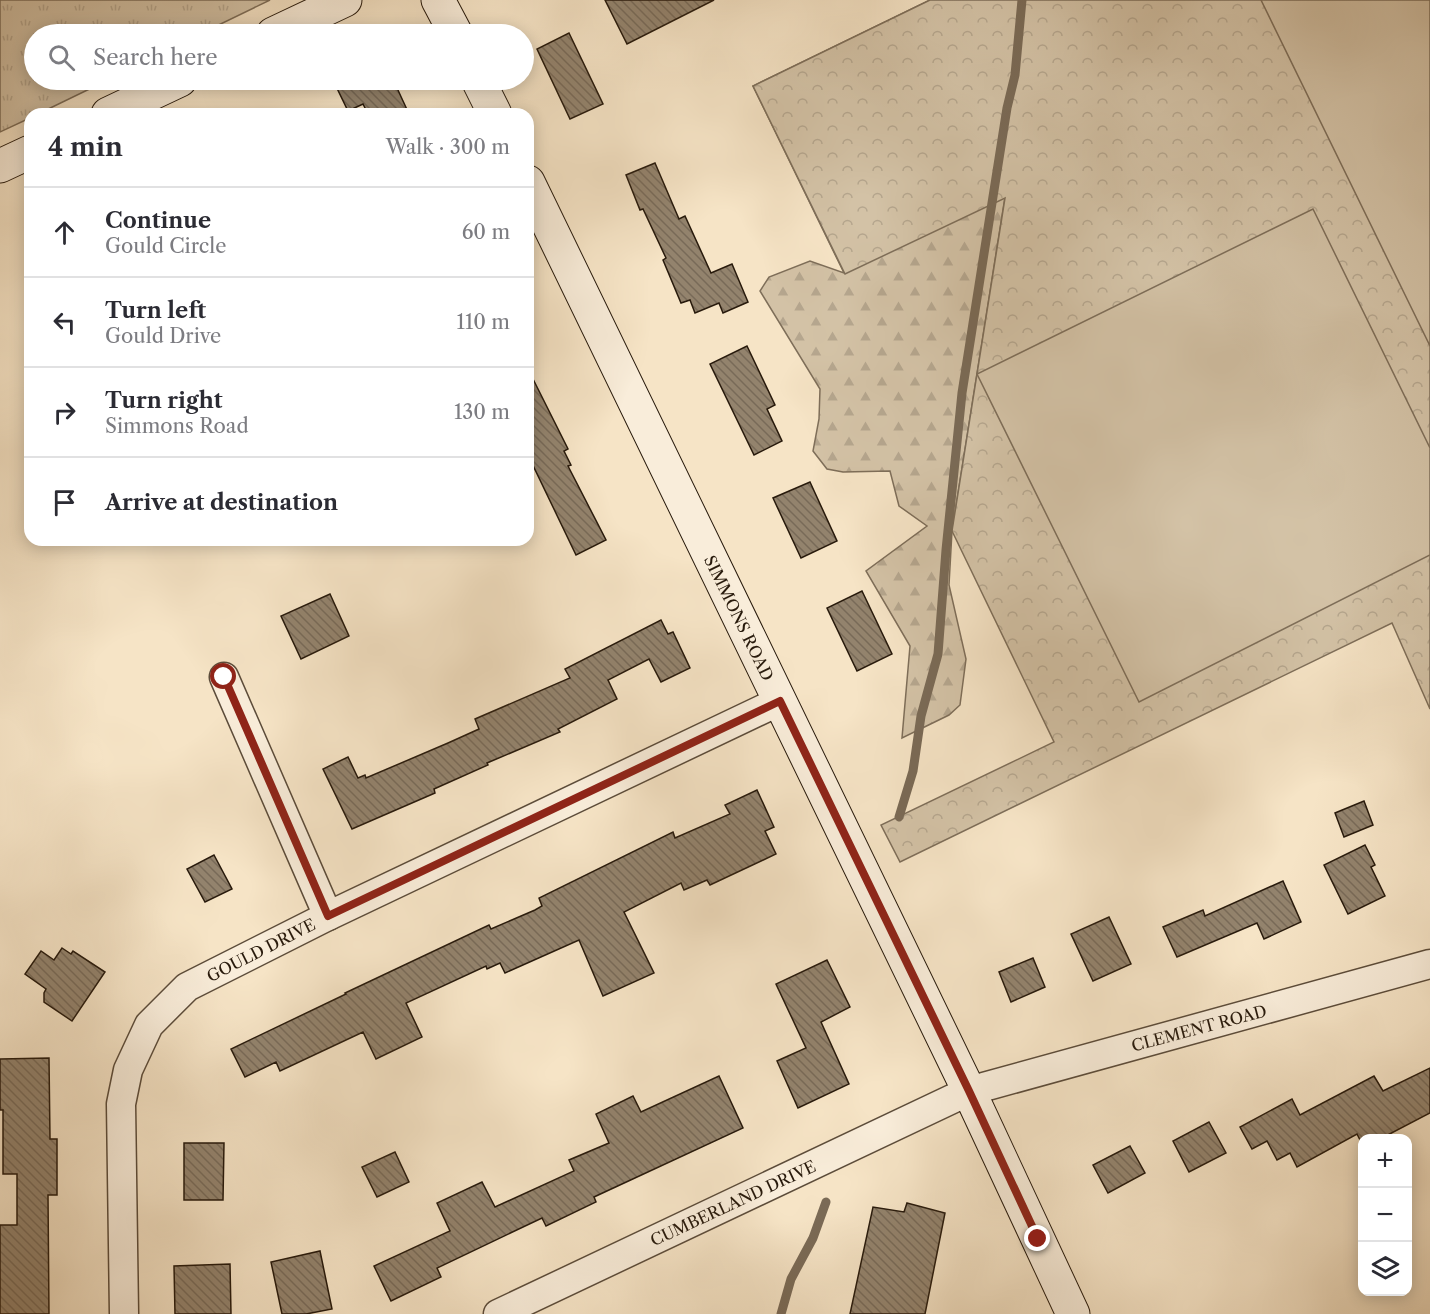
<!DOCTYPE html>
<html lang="en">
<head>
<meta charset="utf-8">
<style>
  body { margin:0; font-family:"Libre Caslon Text",serif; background:#f7f7f7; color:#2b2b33 }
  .controls { position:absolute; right:18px; bottom:18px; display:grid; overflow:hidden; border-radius:12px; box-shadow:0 3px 15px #0003 }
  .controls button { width:54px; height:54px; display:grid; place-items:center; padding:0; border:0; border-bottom:2px solid #e1e1e2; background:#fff; color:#2b2b33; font:30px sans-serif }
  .stop { position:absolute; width:18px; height:18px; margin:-14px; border:4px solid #8f2418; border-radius:50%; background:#fff }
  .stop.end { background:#8f2418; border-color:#fff; box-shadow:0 2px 6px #0008 }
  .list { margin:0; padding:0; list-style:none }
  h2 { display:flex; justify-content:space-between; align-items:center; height:78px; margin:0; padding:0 24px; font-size:26px }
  h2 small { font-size:20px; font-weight:400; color:#7c7c81 }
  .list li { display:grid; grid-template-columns:39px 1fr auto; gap:18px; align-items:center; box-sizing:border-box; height:90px; padding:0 24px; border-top:2px solid #e1e1e2 }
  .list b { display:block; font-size:22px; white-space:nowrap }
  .list p { margin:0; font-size:20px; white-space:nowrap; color:#7c7c81 }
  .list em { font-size:20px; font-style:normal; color:#7c7c81 }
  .icon { flex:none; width:33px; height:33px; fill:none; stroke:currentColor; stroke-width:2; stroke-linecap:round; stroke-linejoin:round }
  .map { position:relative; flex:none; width:1430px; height:1314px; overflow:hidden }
  .search { position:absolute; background:#fff; box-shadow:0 3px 15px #0003; left:24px; top:24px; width:510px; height:66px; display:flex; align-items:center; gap:15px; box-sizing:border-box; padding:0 21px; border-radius:33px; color:#7c7c81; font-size:22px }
  .panel { position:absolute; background:#fff; box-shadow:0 3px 15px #0003; left:24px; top:108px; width:510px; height:438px; border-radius:18px }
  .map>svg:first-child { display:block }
</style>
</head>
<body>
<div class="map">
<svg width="1430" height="1314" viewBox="0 0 1430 1314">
  <defs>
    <pattern id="grass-tufts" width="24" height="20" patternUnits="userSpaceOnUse" patternTransform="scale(1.5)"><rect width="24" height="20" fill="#d3c2a6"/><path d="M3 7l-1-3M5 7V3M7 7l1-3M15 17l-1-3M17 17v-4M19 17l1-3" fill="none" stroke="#b5a68e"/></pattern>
    <pattern id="forest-firs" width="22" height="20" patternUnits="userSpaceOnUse" patternTransform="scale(1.5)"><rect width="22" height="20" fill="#d3c2a6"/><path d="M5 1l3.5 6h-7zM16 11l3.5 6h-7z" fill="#b5a68e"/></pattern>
    <pattern id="park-crowns" width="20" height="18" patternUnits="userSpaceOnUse" patternTransform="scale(1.5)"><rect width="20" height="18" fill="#d3c2a6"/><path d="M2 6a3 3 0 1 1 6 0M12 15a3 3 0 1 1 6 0" fill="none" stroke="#b5a68e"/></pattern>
    <pattern id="building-back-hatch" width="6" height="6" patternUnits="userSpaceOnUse" patternTransform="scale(1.5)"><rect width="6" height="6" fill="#93836d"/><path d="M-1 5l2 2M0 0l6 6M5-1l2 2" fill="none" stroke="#786a58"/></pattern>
  </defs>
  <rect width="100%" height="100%" fill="#f6e4c6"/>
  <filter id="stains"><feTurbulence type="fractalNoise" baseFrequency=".00333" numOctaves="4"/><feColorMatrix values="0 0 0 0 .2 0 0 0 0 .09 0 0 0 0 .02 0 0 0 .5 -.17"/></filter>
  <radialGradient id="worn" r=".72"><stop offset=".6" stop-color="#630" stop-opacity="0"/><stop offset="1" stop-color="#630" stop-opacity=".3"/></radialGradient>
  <polygon fill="url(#grass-tufts)" stroke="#7e6e59" stroke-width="1.5" points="0,0 270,0 200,34 34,34 34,80 108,80 38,114 30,114 30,118 0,132"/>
  <polygon fill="url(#forest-firs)" stroke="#7e6e59" stroke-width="1.5" points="930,0 1005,197 952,531 949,585 966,659 960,705 949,715 902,738 910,646 866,571 927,526 899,506 890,471 843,472 827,469 813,451 819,419 820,389 760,291 769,277 810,261 844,273 753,86"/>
  <polygon fill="url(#park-crowns)" stroke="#7e6e59" stroke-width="1.5" points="930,0 1430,0 1430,709 1392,623 900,862 881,825 1054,742 952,531 1005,198 845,274 753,86"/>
  <g fill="#d3c2a6" stroke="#7e6e59" stroke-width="1.5">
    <polygon points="1261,0 1430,0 1430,346"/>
    <polygon points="1313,209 1430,448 1430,555 1139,702 977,374"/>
  </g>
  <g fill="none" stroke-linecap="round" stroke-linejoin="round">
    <g stroke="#7a6a56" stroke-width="9">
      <polyline points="899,817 913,771 921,716 938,654 946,550 962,393 1007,108 1015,75 1022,0"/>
      <polyline points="781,1314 791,1279 813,1238 826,1202"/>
    </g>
  </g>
  <g fill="url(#building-back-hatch)" stroke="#281a0c" stroke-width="1.5">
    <polygon points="605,0 714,0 627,44"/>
    <polygon points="569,33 603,104 570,119 537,49"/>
    <polygon points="333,80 415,80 397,88 409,114 368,114 363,104 348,111"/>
    <polygon points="655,163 679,219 685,216 711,273 732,264 748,302 723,313 719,303 695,313 690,300 681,303 663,260 666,258 643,209 640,210 626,175"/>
    <polygon points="747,346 775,405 767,409 782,441 754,455 710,364"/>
    <polygon points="528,369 568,449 564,451 571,465 568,466 606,540 576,555 528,455"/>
    <polygon points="810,482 837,541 801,558 773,498"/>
    <polygon points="862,591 892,654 857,671 827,608"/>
    <polygon points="330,594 349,636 301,659 281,616"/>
    <polygon points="661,620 668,634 673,632 690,668 661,682 649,659 608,680 617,699 558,729 560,732 487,763 488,765 434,789 435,793 352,829 323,769 348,757 358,778 365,775 366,778 448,743 479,729 475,719 570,678 565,669"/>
    <polygon points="757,790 774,827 765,831 776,854 710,885 707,880 684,890 681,883 624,912 654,973 603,996 579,940 505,973 500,963 487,969 486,966 406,1003 422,1037 376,1059 363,1032 280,1071 276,1062 245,1077 231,1049 346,994 345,993 489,925 491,929 535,910 542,906 539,898 673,832 675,838 730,814 725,805"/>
    <polygon points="1364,801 1373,825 1344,837 1335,813"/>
    <polygon points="1365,845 1375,865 1371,867 1385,896 1348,914 1324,865"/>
    <polygon points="214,855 232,889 205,902 187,869"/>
    <polygon points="1283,881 1301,922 1264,939 1257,923 1177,957 1163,927 1203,910 1205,916"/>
    <polygon points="1109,917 1131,964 1093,981 1071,934"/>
    <polygon points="62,948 71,954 73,951 105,972 72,1021 44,1002 44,993 46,989 25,974 41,951 54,960"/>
    <polygon points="1033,958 1045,987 1011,1002 999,972"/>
    <polygon points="827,960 850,1007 821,1022 849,1084 798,1108 777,1061 806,1048 776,984"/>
    <polygon points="49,1058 50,1139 57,1139 57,1195 48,1195 49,1314 0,1314 0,1225 17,1225 17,1174 3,1174 3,1110 0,1110 0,1059"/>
    <polygon points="1430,1068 1430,1113 1382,1138 1362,1138 1362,1144 1357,1134 1297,1167 1290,1153 1277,1160 1267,1141 1252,1149 1240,1127 1292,1099 1300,1115 1374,1076 1383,1091"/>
    <polygon points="719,1076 743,1128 594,1197 596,1202 546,1226 542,1218 437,1268 441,1277 391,1301 374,1266 450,1231 437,1203 482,1182 495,1207 574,1171 569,1160 609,1143 596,1114 633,1096 641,1112"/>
    <polygon points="1209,1122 1226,1153 1189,1172 1173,1141"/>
    <polygon points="184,1143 224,1143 223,1200 184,1200"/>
    <polygon points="1130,1146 1145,1173 1108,1193 1093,1165"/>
    <polygon points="395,1152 409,1182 377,1197 362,1167"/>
    <polygon points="907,1203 945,1213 925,1314 850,1314 873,1207 904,1212"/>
    <polygon points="320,1251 332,1309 306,1314 282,1314 271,1262"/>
    <polygon points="230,1264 231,1314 175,1314 174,1266"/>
  </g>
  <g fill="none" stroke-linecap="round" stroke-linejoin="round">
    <defs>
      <g id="minor">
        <polyline points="224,677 328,916"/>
        <polyline points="124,1314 121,1104 128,1070 149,1025 187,987 328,916 780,701"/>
        <polyline points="498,1314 969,1091 1430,964"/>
      </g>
      <g id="secondary">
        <polyline points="438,0 456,34"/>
        <polyline points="273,34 345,0"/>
        <polyline points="478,80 495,114"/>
        <polyline points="108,114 180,80"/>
        <polyline points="0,166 30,152"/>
        <polyline points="528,182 969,1091 1073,1314"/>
      </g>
    </defs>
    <use href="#minor" stroke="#5c4c3a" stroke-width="31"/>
    <use href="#secondary" stroke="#281a0c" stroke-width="35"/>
    <use href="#minor" stroke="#f9edda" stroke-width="28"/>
    <use href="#secondary" stroke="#f9edda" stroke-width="33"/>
  </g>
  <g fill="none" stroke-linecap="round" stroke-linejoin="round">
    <polyline stroke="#8f2418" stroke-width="8" points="224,677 328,916 780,701 969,1091 1038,1239"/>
  </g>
  <g text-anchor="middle" stroke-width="6" stroke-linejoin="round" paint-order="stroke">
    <g font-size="16" fill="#281a0c" stroke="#f9edda">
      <text transform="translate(739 618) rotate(64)" y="6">SIMMONS ROAD</text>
      <text transform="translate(261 950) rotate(-27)" y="6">GOULD DRIVE</text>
      <text transform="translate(1199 1028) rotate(-15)" y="6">CLEMENT ROAD</text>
      <text transform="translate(733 1203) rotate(-25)" y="6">CUMBERLAND DRIVE</text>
    </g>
  </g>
  <rect width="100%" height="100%" filter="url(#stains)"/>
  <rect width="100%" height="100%" fill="url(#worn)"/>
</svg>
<div class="controls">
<button>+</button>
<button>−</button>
<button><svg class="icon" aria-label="layers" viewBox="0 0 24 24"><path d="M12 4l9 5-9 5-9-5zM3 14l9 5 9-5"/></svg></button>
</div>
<div class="stop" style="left:224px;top:677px"></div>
<div class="stop end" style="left:1038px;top:1239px"></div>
<div class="search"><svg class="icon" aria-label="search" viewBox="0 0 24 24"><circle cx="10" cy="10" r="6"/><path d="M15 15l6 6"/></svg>Search here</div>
<section class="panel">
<h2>4 min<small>Walk · 300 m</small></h2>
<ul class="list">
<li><svg class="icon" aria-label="ahead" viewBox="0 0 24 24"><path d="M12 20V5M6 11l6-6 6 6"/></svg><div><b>Continue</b><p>Gould Circle</p></div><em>60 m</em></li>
<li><svg class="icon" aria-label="left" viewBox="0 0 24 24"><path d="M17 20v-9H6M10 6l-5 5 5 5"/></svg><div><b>Turn left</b><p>Gould Drive</p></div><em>110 m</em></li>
<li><svg class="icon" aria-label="right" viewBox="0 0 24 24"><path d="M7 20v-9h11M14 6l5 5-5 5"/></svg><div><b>Turn right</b><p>Simmons Road</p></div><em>130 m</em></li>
<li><svg class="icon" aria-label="arrive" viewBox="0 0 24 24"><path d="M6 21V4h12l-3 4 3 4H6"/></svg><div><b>Arrive at destination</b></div></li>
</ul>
</section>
</div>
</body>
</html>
